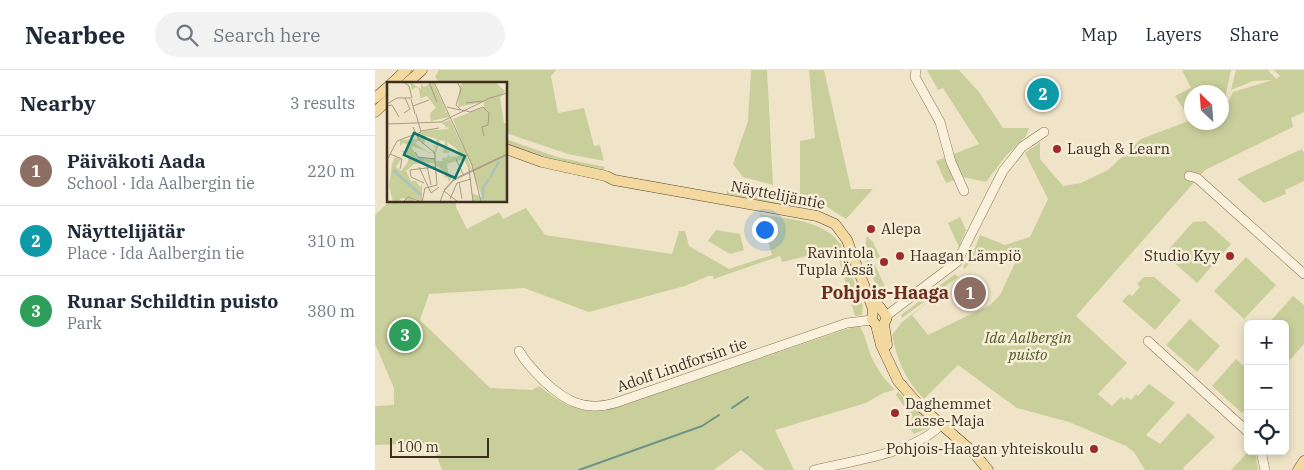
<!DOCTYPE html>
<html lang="en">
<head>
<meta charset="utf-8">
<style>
  body { margin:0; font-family:"IBM Plex Serif",serif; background:#f2f2f3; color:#1f2937 }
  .controls { position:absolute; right:15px; bottom:15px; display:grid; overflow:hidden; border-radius:8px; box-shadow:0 2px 8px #0003 }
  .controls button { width:45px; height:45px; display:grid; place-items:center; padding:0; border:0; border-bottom:1px solid #e0e1e3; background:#fff; color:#1f2937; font:25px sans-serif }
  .compass { position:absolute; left:809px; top:15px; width:45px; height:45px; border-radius:50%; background:#fff; box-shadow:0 2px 8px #0003; rotate:335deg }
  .scale { position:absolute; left:15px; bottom:12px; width:99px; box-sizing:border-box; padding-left:5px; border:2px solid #3d2e20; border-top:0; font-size:14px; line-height:18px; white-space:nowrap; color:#3d2e20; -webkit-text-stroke:4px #f7eed8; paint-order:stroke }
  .you { position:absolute; left:389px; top:159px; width:18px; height:18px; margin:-12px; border:4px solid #fff; border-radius:50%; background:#1a73e8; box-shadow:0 0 0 8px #1a73e833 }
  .badge { display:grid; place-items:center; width:32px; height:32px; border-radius:50%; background:#0f766e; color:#fff; font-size:16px; font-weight:700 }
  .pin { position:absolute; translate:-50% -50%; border:2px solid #fff; box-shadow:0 1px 5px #0006 }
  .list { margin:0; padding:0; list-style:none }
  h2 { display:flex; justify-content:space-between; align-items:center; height:65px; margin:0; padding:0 20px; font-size:21px }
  h2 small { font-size:16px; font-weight:400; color:#747a83 }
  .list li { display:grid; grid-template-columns:32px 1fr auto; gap:15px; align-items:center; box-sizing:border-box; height:70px; padding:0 20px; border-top:1px solid #e0e1e3 }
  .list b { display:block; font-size:19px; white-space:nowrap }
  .list p { margin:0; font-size:16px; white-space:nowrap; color:#747a83 }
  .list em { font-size:16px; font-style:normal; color:#747a83 }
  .icon { flex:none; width:28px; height:28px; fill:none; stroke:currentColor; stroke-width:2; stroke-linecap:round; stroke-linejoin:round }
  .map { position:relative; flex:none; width:929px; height:400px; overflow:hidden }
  header { display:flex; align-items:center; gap:30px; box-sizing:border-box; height:70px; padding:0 25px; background:#fff; border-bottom:1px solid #e0e1e3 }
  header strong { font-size:24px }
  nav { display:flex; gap:28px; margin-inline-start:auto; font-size:18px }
  .search { width:350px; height:45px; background:#f2f2f3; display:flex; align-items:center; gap:12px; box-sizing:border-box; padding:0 18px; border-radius:28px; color:#747a83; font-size:19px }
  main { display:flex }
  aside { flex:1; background:#fff }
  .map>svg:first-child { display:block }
</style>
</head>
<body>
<header>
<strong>Nearbee</strong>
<div class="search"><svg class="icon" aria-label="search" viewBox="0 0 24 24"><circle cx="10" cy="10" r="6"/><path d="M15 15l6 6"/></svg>Search here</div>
<nav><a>Map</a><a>Layers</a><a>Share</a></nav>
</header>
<main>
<aside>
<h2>Nearby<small>3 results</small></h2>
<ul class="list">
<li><span class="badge" style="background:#8d6e63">1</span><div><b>Päiväkoti Aada</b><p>School · Ida Aalbergin tie</p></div><em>220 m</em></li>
<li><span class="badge" style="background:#0f9aa8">2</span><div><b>Näyttelijätär</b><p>Place · Ida Aalbergin tie</p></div><em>310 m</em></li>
<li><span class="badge" style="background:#2e9e5b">3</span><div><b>Runar Schildtin puisto</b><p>Park</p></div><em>380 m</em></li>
</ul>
</aside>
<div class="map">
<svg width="929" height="400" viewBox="0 0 929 400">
  <rect width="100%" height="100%" fill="#f0e4c8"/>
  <g fill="#c9cf9b">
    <polygon points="64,0 181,0 176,6 183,43 209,38 219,76 225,75 229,91 193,84 131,63 131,14 66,14 60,7"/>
    <polygon points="376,0 392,0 398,115 368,107 358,94 373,51"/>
    <polygon points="434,0 449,0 476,119 498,119 471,149 446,133 425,129 425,71 440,68"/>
    <polygon points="552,0 584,0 604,22 628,58 654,58 651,66 630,87 611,112 588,107 571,113 561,91 604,74 568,18 563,20"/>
    <path d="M807,0H856L849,33L854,31L858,22L898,10L878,11L856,20L861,0H893L901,9L905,6L899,0H929V42L916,48L918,57L830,100L701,246L752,293L723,324L737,336L746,327L749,330L752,327L756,330L761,324L763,326L774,314L800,333L771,365L785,374L813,343L840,367L808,398L809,400H770L759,382L751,376L694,352L642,338L583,295L549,329C531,311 522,290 517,265L527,252L584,208L537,245L553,265L615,235L625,225L641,191C628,184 613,177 601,190L598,188L590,199L588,197L600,178L605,165L630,175L655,167L673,129L650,83L665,72V89L688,116L706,113L733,100L766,69L816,50V52H846V22H816V50L800,26L816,18Z"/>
    <polygon points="131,69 182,87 230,97 229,100 182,91 131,73"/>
    <polygon points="927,79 929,83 929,111 910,120 911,124 889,133 862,109"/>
    <polygon points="352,121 415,133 415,137 352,124"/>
    <path d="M15,131H81V137L92,159L124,142L128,149L151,138L170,165L297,184L304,161H310L314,176L354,199L397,185L385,144C415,150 455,149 469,181C476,199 480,218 488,236L487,245L480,246L461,179L407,192L405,186L339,209L338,206H333L310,216L214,242L149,218L54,224L45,250L115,318L157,320L164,316C186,333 201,343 229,341L484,255C491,266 492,277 497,288C503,301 510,310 520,320L508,323L491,333L400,360L419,400H390L366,380L339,400H67L57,373L0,375V336L19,335V318L0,274V145Z"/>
    <polygon points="585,147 591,160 584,177 573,153"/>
    <polygon points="830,151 856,174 822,213 795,189 795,178 818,152"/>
    <polygon points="341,160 365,164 369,180 355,184 333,171"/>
    <polygon points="492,166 498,172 505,187 491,193 488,184"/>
    <polygon points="871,187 901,215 869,249 839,221"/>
    <polygon points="499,193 510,217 503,220 493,195"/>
    <polygon points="580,204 583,207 527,248 526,245"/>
    <polygon points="769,207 779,207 806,230 780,260 747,231 754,224 757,226 765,217 762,214"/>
    <polygon points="918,226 929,235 929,274 915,290 910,286 910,254 893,254"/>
    <polygon points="815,249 845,276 822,302 791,275"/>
    <polygon points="861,289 873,300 873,337 867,343 837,316"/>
    <polygon points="523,322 555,353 553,358 539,364 535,359 541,354 521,325"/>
    <polygon points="874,381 880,381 883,400 856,400"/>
  </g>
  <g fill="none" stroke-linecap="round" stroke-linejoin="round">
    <g stroke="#6f938a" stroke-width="2">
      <polyline points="357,338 373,327"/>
      <polyline points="204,400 327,356 344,345"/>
    </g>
    <defs>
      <g id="minor">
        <polyline points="541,0 540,7 565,52 576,92 589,121"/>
        <polyline points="814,106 822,108 929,204"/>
        <polyline points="511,246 582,192 628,101 647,77 669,62"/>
        <polyline points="773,271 873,362"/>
        <path d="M144,281C151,293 159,301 169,311C190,331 210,342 240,333L472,253L497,250"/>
        <polyline points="886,381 890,400"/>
        <path d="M439,400C475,391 543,383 567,353"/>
      </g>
      <g id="major">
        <polyline points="16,14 31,0"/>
        <polyline points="31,14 47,0"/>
        <polyline points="0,28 14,16"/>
        <polyline points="0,42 14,29"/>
        <polyline points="131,79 167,92 231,106 239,110 442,146 460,154 472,170 498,239 497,250 501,255 506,275 523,311 544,335 599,383 613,400"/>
        <polyline points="498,228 512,247 509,254 512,275"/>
        <polyline points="923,400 929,391"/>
      </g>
    </defs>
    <use href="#minor" stroke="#8d765c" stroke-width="10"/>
    <use href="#major" stroke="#5b4430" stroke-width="11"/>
    <use href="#minor" stroke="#faf1dc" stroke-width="9"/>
    <use href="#major" stroke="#f3d9a0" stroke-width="10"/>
  </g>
  <g fill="#9e2a2b" stroke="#f7eed8" stroke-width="2">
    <circle cx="682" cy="79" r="5"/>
    <circle cx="496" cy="159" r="5"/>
    <circle cx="525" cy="186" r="5"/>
    <circle cx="855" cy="186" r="5"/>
    <circle cx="509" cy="192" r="5"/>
    <circle cx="520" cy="343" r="5"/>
    <circle cx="719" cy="379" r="5"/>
  </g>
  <g text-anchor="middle" stroke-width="5" stroke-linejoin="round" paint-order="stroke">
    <g font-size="15" fill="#3d2e20" stroke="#f7eed8" text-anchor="start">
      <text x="692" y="84">Laugh &amp; Learn</text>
      <text x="506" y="164">Alepa</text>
      <text x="499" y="188" text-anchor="end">Ravintola<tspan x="499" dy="17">Tupla Ässä</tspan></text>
      <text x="535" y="191">Haagan Lämpiö</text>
      <text x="845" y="191" text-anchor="end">Studio Kyy</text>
      <text x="530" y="339">Daghemmet<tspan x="530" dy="17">Lasse-Maja</tspan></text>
      <text x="709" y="384" text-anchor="end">Pohjois-Haagan yhteiskoulu</text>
    </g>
    <g font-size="15" fill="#3d2e20" stroke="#f7eed8">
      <text transform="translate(403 125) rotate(11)" y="5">Näyttelijäntie</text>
      <text transform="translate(307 295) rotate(-19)" y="5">Adolf Lindforsin tie</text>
    </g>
    <g font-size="15" font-style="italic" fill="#4d5a26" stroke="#f7eed8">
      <text x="653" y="273">Ida Aalbergin<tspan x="653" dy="17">puisto</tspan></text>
    </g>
    <g font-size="18" font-weight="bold" fill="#6b2e1e" stroke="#f7eed8">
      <text x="510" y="229">Pohjois-Haaga</text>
    </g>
  </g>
  <g transform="translate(12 12)">
    <rect width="120" height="120" fill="#f0e4c8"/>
    <path d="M23,0L34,7V1L37,5L46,0L59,28L57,32L60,29L62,35L44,39L43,31L49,26L40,14L34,16L35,20L33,15L32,7L29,5L25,8ZM77,0H108L118,9L113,16L117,41L120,42V120H86L85,111L95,115L66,37L97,25V20L71,25L73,3ZM63,38L86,86L82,88L77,77L60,82L62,95L66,94L62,100L60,95L57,96L59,91L49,83V79H56L54,76H59L62,72V75L71,74V68L60,60L62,71H56L58,59L53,58L49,71L42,65L47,69L52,58L46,67L50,57L39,54L37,63L33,58L28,61L42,71L48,70L49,84L47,81L27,82L19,89L24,99H29L33,105L35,102V119L23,115L29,120H19L17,116L13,117L14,120H6L2,104L5,82L8,75L14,77L9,85L14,89L21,80V73L13,69H20L21,63L16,61L13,64V58L31,57L30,53L36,49L61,47L62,45L57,46L59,44L54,41ZM24,64L48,72L47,77L30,75Z" fill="#c9cf9b" fill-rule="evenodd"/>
    <path fill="none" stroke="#a9c4bc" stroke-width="2.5" d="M22,76L37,78M6,88L34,113M103,96L112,79M96,117V106L102,97"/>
    <path fill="none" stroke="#a89b85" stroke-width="1" d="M16,0L22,4L25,16M42,0L50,20M47,0L85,83L94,120M70,0L74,7L69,23L74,28M24,17L28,32M79,21L95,19M0,22L10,16H24M0,24L5,23L12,35M26,24L42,18M60,25L78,29M96,25L102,31L101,43L95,45L97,54M76,28L83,30L96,25M17,31L23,27L18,16M0,42L54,40L103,16L120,11M26,45L32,58L48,71V80M34,49L52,46M28,70L31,75L48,77M3,72L15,77L13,87M69,77L76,92M0,78L10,59L34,50L29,32M48,79L50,103M40,84L44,103M32,85L44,111L52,105M82,87L86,120M72,100L75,117M37,101L24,95L23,88L48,85M57,108L67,97L120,72M57,109L71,120M63,117L70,101L84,97M16,120L21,115L35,120M35,120L38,106L50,103M53,120L57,109L67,98L120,73"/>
    <path fill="#0f766e" fill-opacity="0.15" stroke="#0f766e" stroke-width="2.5" d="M27,51L78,74L68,96L17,73Z"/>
    <rect width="120" height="120" fill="none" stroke="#3d2e20" stroke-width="2.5"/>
  </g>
</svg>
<div class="controls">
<button>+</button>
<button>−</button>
<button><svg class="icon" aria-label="locate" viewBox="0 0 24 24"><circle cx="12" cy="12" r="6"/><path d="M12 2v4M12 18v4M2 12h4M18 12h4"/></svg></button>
</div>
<svg class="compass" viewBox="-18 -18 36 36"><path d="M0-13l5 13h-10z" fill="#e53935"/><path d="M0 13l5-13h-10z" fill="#747a83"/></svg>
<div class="scale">100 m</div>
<div class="you"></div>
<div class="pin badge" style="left:595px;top:223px;background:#8d6e63">1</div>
<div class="pin badge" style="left:668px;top:24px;background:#0f9aa8">2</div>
<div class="pin badge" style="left:30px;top:265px;background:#2e9e5b">3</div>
</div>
</main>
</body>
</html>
